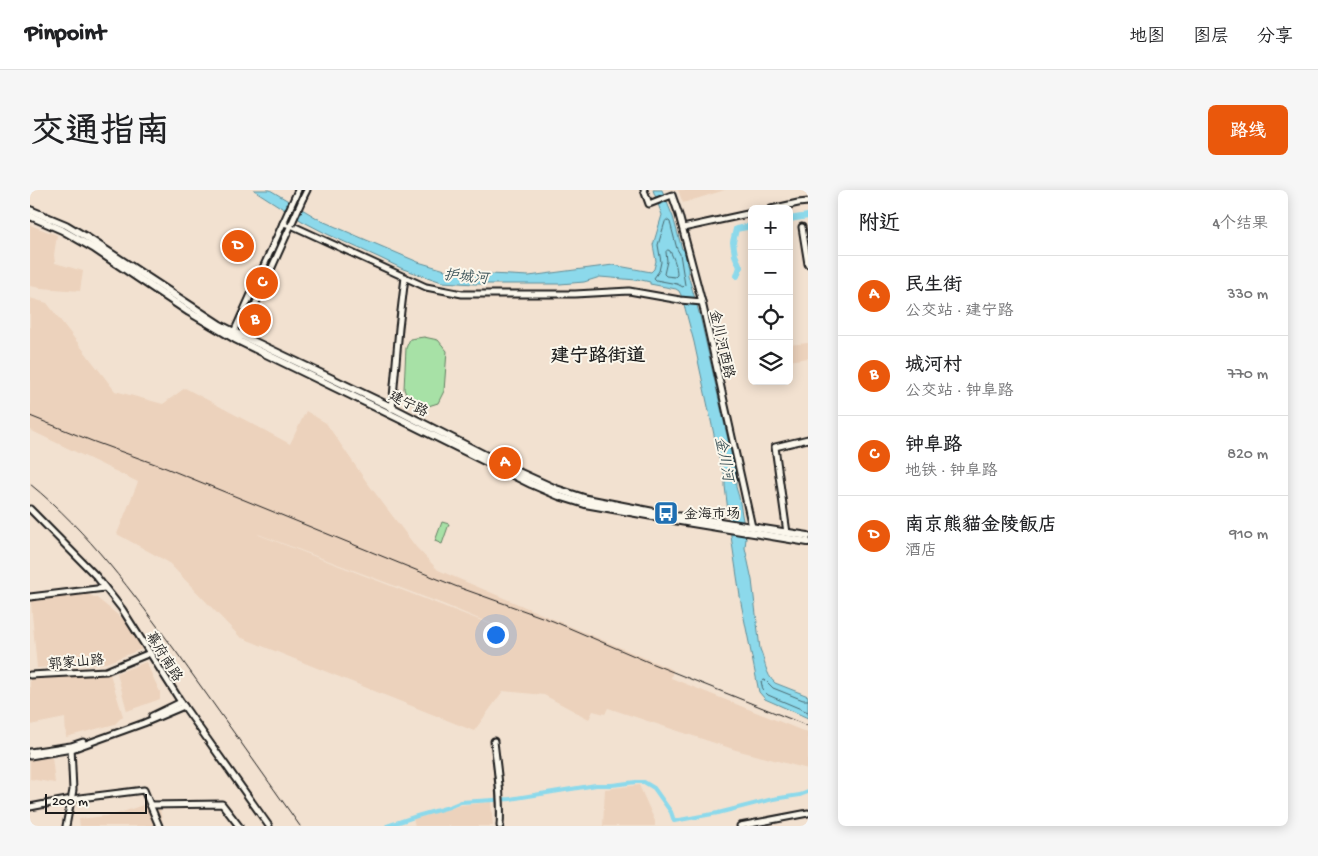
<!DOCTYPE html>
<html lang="zh">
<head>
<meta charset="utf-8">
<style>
  body { margin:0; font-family:"Gochi Hand","LXGW WenKai TC",sans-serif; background:#f6f6f6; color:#202124 }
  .controls { position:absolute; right:15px; top:15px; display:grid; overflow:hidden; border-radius:8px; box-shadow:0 2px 12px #0003 }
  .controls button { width:45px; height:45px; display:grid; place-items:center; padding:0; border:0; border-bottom:1px solid #e0e0e0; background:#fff; color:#202124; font:25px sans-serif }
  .scale { position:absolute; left:15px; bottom:12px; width:102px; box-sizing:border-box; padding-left:5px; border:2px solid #1c1c1c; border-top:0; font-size:14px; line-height:18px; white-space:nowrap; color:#1c1c1c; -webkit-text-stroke:4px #fbf7ec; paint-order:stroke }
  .you { position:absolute; left:465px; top:444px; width:18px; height:18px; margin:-12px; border:4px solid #fff; border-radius:50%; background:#1a73e8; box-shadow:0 0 0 8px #1a73e833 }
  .badge { display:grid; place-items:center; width:32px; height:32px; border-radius:50%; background:#ea580c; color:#fff; font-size:16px; font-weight:700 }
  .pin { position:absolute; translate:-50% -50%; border:2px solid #fff; box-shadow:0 1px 5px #0006 }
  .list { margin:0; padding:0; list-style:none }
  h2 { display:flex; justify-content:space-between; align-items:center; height:65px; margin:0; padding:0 20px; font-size:21px }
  h2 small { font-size:16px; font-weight:400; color:#757577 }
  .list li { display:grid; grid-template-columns:32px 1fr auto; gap:15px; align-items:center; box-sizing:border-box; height:80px; padding:0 20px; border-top:1px solid #e0e0e0 }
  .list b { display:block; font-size:19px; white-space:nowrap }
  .list p { margin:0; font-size:16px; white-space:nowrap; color:#757577 }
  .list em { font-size:16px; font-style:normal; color:#757577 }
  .icon { flex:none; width:28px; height:28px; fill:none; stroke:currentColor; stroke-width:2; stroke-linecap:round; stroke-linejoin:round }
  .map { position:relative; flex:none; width:778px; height:636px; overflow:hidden; border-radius:8px }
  header { display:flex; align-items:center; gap:30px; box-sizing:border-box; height:70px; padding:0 25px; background:#fff; border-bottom:1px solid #e0e0e0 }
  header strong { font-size:24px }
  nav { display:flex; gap:28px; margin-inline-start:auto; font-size:18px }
  .intro { display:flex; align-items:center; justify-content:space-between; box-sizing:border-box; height:120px; padding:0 30px }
  h1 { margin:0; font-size:35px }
  .button { padding:12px 22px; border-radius:8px; background:#ea580c; color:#fff; font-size:18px; font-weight:700 }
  main { display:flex; gap:30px; padding:0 30px }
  aside { flex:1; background:#fff; border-radius:8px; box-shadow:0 2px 12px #0003 }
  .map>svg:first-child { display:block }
</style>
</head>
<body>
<header>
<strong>Pinpoint</strong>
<nav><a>地图</a><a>图层</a><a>分享</a></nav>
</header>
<div class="intro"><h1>交通指南</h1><a class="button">路线</a></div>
<main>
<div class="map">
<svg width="778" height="636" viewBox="0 0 778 636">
  <rect width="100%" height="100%" fill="#f2e1d0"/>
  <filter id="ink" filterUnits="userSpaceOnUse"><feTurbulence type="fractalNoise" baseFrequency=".02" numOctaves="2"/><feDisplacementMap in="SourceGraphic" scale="10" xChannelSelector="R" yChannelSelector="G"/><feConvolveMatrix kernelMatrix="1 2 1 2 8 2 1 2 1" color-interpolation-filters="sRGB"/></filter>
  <g filter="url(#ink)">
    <g fill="#ecd2bc" fill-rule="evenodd">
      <polygon points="648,0 695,0 653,13"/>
      <polygon points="0,35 27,45 24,65 25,73 53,81 50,101 11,98 0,96"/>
      <path d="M0,108L17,113L85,201L133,214L155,198L260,254L276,221L296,233L336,291L386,357L408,380L643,480L641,488L778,543V579L706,560L578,518L575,524L563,521L559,529L514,505L473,501L444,541L210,447L138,372L87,344L108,292L0,240ZM228,344L413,414L483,443L229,345Z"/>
      <polygon points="778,153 778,168 759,171 759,155"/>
      <polygon points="44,399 67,408 95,431 112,459 76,473 7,478 0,403"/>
      <polygon points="116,472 130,502 130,509 97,521 87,483"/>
      <polygon points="80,484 93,526 85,534 36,547 35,528 0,535 0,489"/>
      <polygon points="22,567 25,593 0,589 0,570"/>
      <polygon points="609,595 625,631 625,636 573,636 575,599"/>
      <polygon points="461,612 463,636 385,636 383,629 431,615"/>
      <polygon points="116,614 118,617 130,618 133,636 50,636 49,629 84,625"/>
    </g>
    <g fill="#a7e1a6" stroke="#627e61">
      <polygon points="394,147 408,150 417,161 414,201 408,213 392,218 379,212 374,199 376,158 380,149"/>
      <polygon points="412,332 419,334 412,354 405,351"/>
    </g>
    <path fill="#8cd9eb" stroke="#5f8d98" d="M224,0H240L292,31L388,72L422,82L499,86L583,75L621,82L624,79L626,71L623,55L632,25L623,0H632L643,27L652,59H654L658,79V85L670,126L706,285V297L709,307L716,348L715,358L722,390L730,459C735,470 735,484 745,493L778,506V528L735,509L729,502L711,413L701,346L695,296V285L691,277L664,152L652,107L649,101L646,99L620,94V92L607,89L606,90L570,87L554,92L530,94H445L412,92L373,79L348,67L297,44L272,31Z"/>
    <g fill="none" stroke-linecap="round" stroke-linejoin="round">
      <g stroke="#49686f" stroke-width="1">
        <polygon points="637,30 640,32 647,59 650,64 655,95 653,97 647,94 626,90 624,88 629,81 631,72 628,55 635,32"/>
        <path d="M638,60L640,61C644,69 647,76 647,85L645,87L636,86L634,84L637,71L636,62Z"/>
        <polyline points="778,510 773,510 743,498 735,490 731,491 733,500 738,505 778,522"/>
      </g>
      <polyline stroke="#8cd9eb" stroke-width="4" points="357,636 387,626 419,617 431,612 480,609 566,595 582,595 606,592 614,592 624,598 641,622 644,631 688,623 743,609 770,605 778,602"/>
      <g stroke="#8cd9eb" stroke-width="6">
        <polyline points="759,29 778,26"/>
        <polyline points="707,86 710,77 705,65 703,52 706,39 722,36"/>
      </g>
      <defs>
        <g id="minor">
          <polyline points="614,0 619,14 642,5 649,25 672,112 722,337"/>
          <polyline points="273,8 277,0"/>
          <polyline points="741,19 768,13 778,12"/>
          <polyline points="253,33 261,35 396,97 432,104 545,104 599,101 650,110 672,112"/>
          <polyline points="772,37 778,74"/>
          <polyline points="653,38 722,23"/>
          <polyline points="205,145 204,142 268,0"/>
          <polyline points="209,147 211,146 261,35"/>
          <polyline points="362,219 369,138 375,87"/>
          <polyline points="0,319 66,386 92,419 151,512 239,636"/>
          <polyline points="757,343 745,257 778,249"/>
          <polyline points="0,407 75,398"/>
          <polyline points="0,485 76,481 120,463"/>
          <polyline points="122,526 151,512"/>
          <path d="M464,551C467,579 472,608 470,636"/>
          <polyline points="0,562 41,556 53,552"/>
          <polyline points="0,566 42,559 114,533 154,516"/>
          <polyline points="120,615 192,614 209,636"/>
          <polyline points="0,617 42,609 114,600 129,636"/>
          <polyline points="36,636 43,600 41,557"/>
          <polyline points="710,636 778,623"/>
        </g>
        <g id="major">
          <polyline points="0,20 36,35 56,47 190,135 204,142 357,215 484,280 526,299 557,309 644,326 665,328 778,346"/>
          <polyline points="0,26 32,40 65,59 159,122 205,149 370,229 501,294 529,306 555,314 634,328"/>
          <polyline points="644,330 778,352"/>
        </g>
      </defs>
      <use href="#minor" stroke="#1c1c1c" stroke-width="9"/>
      <use href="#major" stroke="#1c1c1c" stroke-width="10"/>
      <use href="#minor" stroke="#fbf7ec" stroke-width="5"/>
      <use href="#major" stroke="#fbf7ec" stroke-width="6"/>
      <g stroke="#1c1c1c" stroke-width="1">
        <polyline points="0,226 62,251 136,278 425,396 523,431 623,474 778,536"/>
        <path d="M0,294C59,342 102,402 147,463C188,520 229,578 270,636"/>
      </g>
      <defs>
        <polyline id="minor-bridge" points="261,35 273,8"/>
      </defs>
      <use href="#minor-bridge" stroke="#1c1c1c" stroke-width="9" stroke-linecap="butt"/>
      <use href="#minor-bridge" stroke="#fbf7ec" stroke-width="5"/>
    </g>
  </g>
  <defs>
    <symbol id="bus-square" viewBox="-11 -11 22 22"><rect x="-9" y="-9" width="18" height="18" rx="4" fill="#1f6fb2" stroke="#fbf7ec"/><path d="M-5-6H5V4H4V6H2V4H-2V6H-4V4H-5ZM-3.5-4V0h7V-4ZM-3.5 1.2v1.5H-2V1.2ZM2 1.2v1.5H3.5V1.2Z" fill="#fff"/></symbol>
  </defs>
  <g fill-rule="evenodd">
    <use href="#bus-square" x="622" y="309" width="28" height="28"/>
  </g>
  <g text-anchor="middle" stroke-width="4" stroke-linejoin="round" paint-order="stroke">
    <g font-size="14" fill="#1c1c1c" stroke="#fbf7ec">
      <text transform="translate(693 154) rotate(77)" y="5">金川河西路</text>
      <text transform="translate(379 213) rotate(26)" y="5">建宁路</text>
      <text transform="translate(135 466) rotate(58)" y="5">幕府南路</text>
      <text transform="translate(46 471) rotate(-5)" y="5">郭家山路</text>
    </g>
    <g font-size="14" fill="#1c1c1c" stroke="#fbf7ec" text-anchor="start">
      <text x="654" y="328">金海市场</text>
    </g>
    <g font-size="15" font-style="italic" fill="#3e555a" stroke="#fbf7ec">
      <text transform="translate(436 86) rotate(5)" y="5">护城河</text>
      <text transform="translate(695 269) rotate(79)" y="5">金川河</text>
    </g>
    <g font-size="19" font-weight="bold" fill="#1c1c1c" stroke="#fbf7ec">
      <text x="568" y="171">建宁路街道</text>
    </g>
  </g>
</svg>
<div class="controls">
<button>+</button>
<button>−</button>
<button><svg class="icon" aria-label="locate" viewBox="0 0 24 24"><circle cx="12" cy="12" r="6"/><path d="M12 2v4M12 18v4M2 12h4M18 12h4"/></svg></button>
<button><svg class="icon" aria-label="layers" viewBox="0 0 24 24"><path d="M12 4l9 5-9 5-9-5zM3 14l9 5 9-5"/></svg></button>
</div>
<div class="scale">200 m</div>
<div class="you"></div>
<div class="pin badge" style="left:475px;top:273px">A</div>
<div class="pin badge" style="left:225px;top:130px">B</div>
<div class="pin badge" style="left:232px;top:93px">C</div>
<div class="pin badge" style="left:208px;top:56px">D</div>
</div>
<aside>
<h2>附近<small>4个结果</small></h2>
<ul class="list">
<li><span class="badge">A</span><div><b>民生街</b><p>公交站 · 建宁路</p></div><em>330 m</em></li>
<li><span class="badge">B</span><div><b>城河村</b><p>公交站 · 钟阜路</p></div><em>770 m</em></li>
<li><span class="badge">C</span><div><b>钟阜路</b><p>地铁 · 钟阜路</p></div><em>820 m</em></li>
<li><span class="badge">D</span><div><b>南京熊貓金陵飯店</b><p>酒店</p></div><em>910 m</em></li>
</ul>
</aside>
</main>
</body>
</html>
